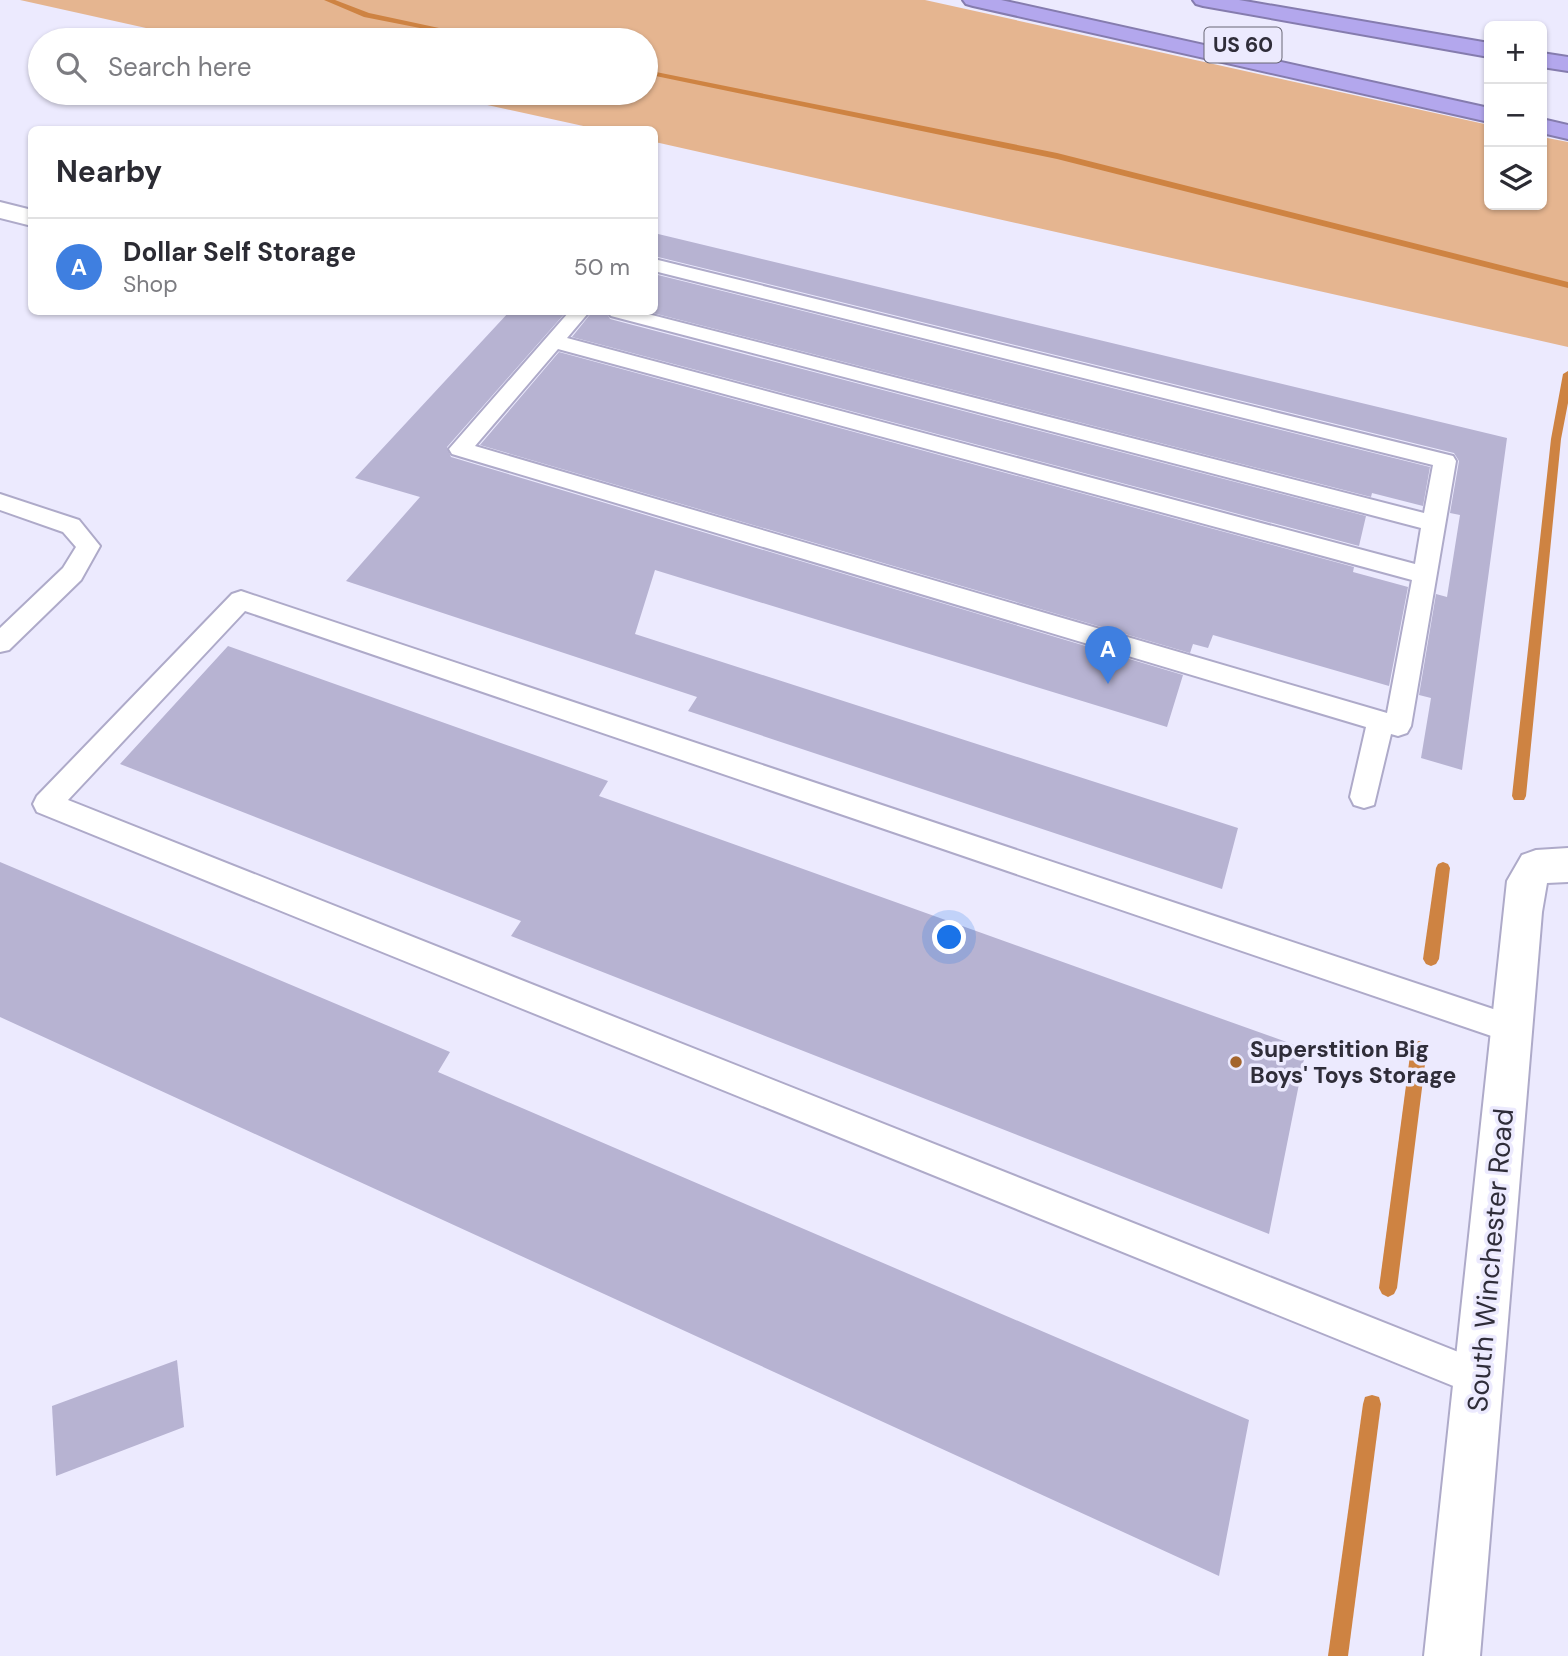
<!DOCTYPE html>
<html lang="en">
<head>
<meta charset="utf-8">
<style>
  body { margin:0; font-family:"DM Sans",sans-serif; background:#f7f7f7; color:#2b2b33 }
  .controls { position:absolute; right:21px; top:21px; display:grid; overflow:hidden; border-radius:10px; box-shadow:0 2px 5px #0004 }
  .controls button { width:63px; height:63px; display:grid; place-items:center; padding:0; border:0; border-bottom:2px solid #e1e1e2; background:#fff; color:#2b2b33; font:35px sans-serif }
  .you { position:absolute; left:950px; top:938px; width:24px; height:24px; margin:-18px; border:5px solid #fff; border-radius:50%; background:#1a73e8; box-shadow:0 0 0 10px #1a73e833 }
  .badge { display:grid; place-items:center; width:46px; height:46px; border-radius:50%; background:#a4652d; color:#fff; font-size:23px; font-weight:700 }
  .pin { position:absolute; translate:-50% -58px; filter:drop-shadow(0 2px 4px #0008) }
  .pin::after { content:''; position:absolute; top:37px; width:24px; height:21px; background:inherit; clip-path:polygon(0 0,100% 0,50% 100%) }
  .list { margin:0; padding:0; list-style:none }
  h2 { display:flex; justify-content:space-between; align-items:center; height:91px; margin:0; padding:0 28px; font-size:30px }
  h2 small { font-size:23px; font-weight:400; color:#7c7c81 }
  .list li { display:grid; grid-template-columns:46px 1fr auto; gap:21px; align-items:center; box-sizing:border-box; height:98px; padding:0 28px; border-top:2px solid #e1e1e2 }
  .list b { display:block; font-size:26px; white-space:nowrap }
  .list p { margin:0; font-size:23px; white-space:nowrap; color:#7c7c81 }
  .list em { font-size:23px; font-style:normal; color:#7c7c81 }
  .icon { flex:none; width:38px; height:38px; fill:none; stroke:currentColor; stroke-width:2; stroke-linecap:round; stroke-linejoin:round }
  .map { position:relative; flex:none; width:1568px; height:1656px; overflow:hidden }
  .search { position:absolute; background:#fff; box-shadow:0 2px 5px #0004; left:28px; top:28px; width:630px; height:77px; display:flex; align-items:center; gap:18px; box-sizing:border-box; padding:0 24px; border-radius:38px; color:#7c7c81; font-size:26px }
  .panel { position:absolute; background:#fff; box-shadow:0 2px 5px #0004; left:28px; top:126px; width:630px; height:189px; border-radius:10px }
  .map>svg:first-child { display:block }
</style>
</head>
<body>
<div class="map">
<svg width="1568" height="1656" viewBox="0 0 1568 1656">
  <rect width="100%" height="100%" fill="#eceafe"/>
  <polygon fill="#e5b590" points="20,0 925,0 1489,125 1489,205 1542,205 1542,137 1568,142 1568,347 655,142 654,130 597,129 433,93 646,93 646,40 200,40"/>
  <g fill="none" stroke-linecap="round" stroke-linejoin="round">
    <g fill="#ce8342" fill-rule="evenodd">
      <polygon points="324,0 335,0 369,13 495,40 481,40 364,17"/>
      <polygon points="646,70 1057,153 1568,282 1568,288 1057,159 646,74"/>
      <polygon points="1568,371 1568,403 1561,439 1526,796 1524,800 1514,800 1512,796 1551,439 1563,374"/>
      <polygon points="1443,862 1448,864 1450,868 1439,959 1436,964 1431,966 1426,964 1423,959 1436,868 1438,864"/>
      <polygon points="1419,1041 1425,1043 1427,1048 1397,1288 1394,1294 1388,1297 1382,1294 1379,1288 1411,1048 1413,1043"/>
      <polygon points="1372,1395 1379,1397 1381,1404 1348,1656 1328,1656 1363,1404 1365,1397"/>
    </g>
  </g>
  <g fill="#b7b3d2">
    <polygon points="654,233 1507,438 1462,770 1421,758 1431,698 1419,695 1436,594 1447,597 1460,515 1450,513 1459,461 1454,453 654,256"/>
    <polygon points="654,274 1430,467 1423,506 1372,493 1371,497 649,312 654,312"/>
    <polygon points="509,312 566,312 447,447 451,457 1183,675 1167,727 655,570 635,634 1238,828 1222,889 688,711 697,697 346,581 420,497 355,478"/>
    <polygon points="592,312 606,312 610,319 1366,516 1359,546 572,337"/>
    <polygon points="559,352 1354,567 1353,572 1408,587 1389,686 1213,635 1208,648 1193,644 1190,653 480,445"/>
    <polygon points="228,646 608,781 599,796 1306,1049 1269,1234 511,936 521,921 120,764"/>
    <polygon points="0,862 450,1052 438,1072 1249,1420 1219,1576 0,1017"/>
    <polygon points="177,1360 184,1427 56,1476 52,1406"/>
  </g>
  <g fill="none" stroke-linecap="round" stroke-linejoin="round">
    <defs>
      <g id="service">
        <path d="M654,259L1453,456L1456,461L1411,726L1407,733L1398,736L1391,734L1374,805L1364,808L1354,805L1350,797L1366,727L452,454L449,449L569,312H589L567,338L1415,564L1421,528L611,316L608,312H640L1424,513L1433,465L654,271ZM558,349L1412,580L1387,713L475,446Z"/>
        <polygon points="0,494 79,520 100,546 81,580 9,650 0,652 0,628 63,568 76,547 63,532 0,510"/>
        <polygon points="241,591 1523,1019 1528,1029 1523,1039 1512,1043 245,611 68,800 1491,1365 1496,1378 1491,1391 1478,1396 37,812 33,804 37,796 232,594"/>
      </g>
      <g id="minor">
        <polygon points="0,202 32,210 32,226 0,218"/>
        <polygon points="1568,848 1568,882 1547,883 1542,912 1480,1656 1424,1656 1507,881 1522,855 1536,850"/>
      </g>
      <g id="motorway">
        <polygon points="963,0 1001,0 1489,108 1489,122 973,6 966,4"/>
        <polygon points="1193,0 1239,0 1489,43 1489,57 1203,6 1196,4"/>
        <polygon points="1542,53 1568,57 1568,71 1542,67"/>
        <polygon points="1542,119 1568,125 1568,139 1542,133"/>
      </g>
    </defs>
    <use href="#service" stroke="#aeaac9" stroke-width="4"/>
    <use href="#minor" stroke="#aeaac9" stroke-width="4"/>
    <use href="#motorway" stroke="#857cae" stroke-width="4"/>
    <use href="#service" fill="#fff" fill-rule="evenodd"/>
    <use href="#minor" fill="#fff" fill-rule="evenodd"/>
    <use href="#motorway" fill="#b3a7ed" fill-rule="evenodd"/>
  </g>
  <circle fill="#a4652d" stroke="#eceafe" stroke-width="2.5" cx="1236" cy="1062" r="7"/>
  <g text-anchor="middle" stroke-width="7" stroke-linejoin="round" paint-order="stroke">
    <rect fill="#eceafe" stroke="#686674" stroke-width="2" x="1204.5" y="27.5" width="77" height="35" rx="5"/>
    <g font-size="21" font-weight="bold" fill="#2f2d39">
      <text x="1243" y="52">US 60</text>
    </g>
    <g font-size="23" font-weight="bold" fill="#2f2d39" stroke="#eceafe" text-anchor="start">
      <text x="1250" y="1057">Superstition Big<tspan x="1250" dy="26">Boys' Toys Storage</tspan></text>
    </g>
    <g font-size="28" fill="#2f2d39" stroke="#eceafe">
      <text transform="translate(1490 1260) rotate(-85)" y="10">South Winchester Road</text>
    </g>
  </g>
</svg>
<div class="controls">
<button>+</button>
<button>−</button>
<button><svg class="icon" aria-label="layers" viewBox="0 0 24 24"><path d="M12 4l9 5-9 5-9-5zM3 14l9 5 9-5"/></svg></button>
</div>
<div class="you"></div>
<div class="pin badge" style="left:1108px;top:684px;background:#3f7fe0">A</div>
<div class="search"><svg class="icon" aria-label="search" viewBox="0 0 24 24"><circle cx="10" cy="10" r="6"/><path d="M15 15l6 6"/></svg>Search here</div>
<section class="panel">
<h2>Nearby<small></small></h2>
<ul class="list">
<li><span class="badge" style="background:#3f7fe0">A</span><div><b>Dollar Self Storage</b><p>Shop</p></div><em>50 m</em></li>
</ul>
</section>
</div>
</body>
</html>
